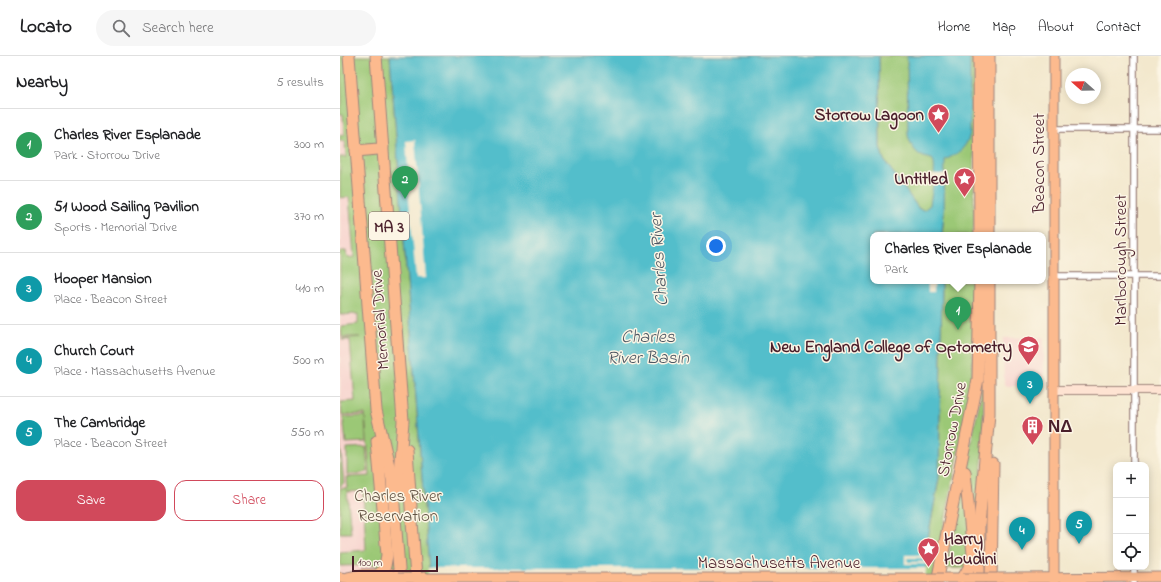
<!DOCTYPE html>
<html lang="en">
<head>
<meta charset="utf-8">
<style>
  body { margin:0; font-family:"Indie Flower",sans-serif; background:#f6f6f6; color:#202124 }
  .controls { position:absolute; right:12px; bottom:12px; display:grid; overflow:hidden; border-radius:8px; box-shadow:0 2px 10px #0003 }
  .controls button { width:36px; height:36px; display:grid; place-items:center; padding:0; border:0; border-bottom:1px solid #e0e0e0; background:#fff; color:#202124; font:20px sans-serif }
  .compass { position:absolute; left:725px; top:12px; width:36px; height:36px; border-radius:50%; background:#fff; box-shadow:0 2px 10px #0003; rotate:290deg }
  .scale { position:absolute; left:12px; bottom:10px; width:86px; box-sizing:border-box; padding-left:4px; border:2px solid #4a1f2b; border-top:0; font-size:11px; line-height:14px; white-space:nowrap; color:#4a1f2b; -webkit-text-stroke:3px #fcf5e5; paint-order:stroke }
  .you { position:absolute; left:376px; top:190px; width:14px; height:14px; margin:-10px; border:3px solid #fff; border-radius:50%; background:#1a73e8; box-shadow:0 0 0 6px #1a73e833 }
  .badge { display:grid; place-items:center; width:26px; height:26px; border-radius:50%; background:#d1495b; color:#fff; font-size:13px; font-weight:700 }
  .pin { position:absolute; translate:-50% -33px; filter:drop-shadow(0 1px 2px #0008) }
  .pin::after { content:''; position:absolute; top:21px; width:14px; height:12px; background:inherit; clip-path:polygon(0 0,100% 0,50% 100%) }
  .popup { position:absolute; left:530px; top:176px; width:176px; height:52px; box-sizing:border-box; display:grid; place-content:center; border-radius:8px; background:#fff; filter:drop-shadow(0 1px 3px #0005); font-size:13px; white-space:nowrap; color:#757577 }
  .popup b { font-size:15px; color:#202124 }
  .popup::after { content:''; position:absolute; left:50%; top:100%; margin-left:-8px; border:8px solid transparent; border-top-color:#fff }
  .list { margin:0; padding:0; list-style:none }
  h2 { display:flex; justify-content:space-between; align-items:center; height:52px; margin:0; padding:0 16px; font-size:17px }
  h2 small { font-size:13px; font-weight:400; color:#757577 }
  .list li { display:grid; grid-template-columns:26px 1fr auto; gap:12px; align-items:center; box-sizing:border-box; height:72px; padding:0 16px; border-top:1px solid #e0e0e0 }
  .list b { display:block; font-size:15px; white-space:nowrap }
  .list p { margin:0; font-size:13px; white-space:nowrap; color:#757577 }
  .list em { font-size:13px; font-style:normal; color:#757577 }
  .actions { display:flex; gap:8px; padding:12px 16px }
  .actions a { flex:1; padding:9px 0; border:1px solid #d1495b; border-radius:12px; text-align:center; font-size:14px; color:#d1495b }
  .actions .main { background:#d1495b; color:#fff }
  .icon { flex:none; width:22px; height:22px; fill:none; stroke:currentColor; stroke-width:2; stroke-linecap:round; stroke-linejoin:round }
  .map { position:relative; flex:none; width:821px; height:526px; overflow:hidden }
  header { display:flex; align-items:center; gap:24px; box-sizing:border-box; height:56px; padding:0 20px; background:#fff; border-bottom:1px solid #e0e0e0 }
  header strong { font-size:19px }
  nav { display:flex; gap:22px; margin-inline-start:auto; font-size:14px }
  .search { width:280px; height:36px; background:#f6f6f6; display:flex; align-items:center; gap:10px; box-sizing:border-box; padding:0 14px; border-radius:22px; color:#757577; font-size:15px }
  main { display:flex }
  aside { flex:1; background:#fff }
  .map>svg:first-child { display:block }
</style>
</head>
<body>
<header>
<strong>Locato</strong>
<div class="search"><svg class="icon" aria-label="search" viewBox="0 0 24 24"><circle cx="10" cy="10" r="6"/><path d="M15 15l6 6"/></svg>Search here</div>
<nav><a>Home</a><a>Map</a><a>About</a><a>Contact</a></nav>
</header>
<main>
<aside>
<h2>Nearby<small>5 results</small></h2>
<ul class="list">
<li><span class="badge" style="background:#2e9e5b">1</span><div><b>Charles River Esplanade</b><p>Park · Storrow Drive</p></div><em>300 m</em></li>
<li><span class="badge" style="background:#2e9e5b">2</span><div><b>51 Wood Sailing Pavilion</b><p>Sports · Memorial Drive</p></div><em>370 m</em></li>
<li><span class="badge" style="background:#0f9aa8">3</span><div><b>Hooper Mansion</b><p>Place · Beacon Street</p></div><em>410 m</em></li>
<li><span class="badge" style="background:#0f9aa8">4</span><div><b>Church Court</b><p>Place · Massachusetts Avenue</p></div><em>500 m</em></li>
<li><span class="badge" style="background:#0f9aa8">5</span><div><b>The Cambridge</b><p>Place · Beacon Street</p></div><em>550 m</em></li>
</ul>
<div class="actions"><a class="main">Save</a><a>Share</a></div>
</aside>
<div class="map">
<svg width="821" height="526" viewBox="0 0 821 526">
  <rect width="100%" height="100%" fill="#fcf5e5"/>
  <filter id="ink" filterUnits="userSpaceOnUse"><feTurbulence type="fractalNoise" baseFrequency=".025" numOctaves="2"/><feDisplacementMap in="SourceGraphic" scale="8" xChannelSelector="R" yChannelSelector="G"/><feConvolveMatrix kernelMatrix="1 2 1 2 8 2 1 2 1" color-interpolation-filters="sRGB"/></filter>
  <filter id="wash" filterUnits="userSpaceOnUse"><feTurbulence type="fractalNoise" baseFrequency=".012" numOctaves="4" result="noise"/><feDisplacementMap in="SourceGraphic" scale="16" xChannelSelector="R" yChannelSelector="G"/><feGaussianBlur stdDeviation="0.9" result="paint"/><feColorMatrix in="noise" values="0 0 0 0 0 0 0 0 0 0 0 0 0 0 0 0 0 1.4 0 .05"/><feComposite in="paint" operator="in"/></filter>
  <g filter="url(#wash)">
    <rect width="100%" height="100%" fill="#f3e8cd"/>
    <g fill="#f7d0cc">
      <polygon points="0,23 37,509 37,526 0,526"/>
      <polygon points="704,281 704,330 664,330 663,282"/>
    </g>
    <g fill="#9bc876" stroke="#727450">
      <polygon points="0,0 50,0 90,526 37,526 37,509 0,510 0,496 26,494 23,435 8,436 7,434 11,477 0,477 0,432 7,432 6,421 30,420 25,358 2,359 1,346 15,345 10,284 2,284 2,283 20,281 2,281 1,270 18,268 18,258 0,259 0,195 6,195 7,202 14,201 9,141 0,142 0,101 6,101 5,85 0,85 0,78 4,79 3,58 0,58 0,50 2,48"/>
      <polygon points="539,0 634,0 634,170 632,179 602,179 604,157 579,153 544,104 540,91"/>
      <polygon points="596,225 635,225 632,328 593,526 583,526 586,493 599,422 602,227 596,227"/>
      <polygon points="644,311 643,396 633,512 606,512 640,343"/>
      <polygon points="25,360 26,386 6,387 3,361"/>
      <polygon points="0,385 4,427 0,431"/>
      <polygon points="26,391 28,416 7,419 7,392"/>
    </g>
    <path fill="#52becb" stroke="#4e6e7b" d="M50,0H539L540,91L544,104L579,153L584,154L590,149C591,141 597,110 593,104C591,102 587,102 584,101C575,98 570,87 568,79L567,0H630V78C626,93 617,98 605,104L604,157L602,179H533V225H596V227H602L599,422L586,493C589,500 584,516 583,526L89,514Z"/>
    <g fill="#f3e8cd">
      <polygon points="75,84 86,222 76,222 68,132 64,132 64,129 69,126 66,85"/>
      <polygon points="592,118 606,118 606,122 592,123"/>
      <rect x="588" y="225" width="6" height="11"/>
      <polygon points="565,499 590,499 590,502 567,502 568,506 587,506 587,508 565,508"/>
      <polygon points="88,512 586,512 585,526 88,526"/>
    </g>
  </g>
  <g filter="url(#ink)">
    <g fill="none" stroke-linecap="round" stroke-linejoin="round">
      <defs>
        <g id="street">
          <polyline points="714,73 821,73"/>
          <polyline points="714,220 821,220"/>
          <polyline points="794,409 794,0"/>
          <polyline points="794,526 794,511"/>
        </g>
        <polyline id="secondary" points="714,334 821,334"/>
        <g id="primary">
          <polyline points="714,0 714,526"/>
          <polyline points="0,521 23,525 54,524"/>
          <polyline points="8,521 23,518 47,518"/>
          <polyline points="78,522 285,522"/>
          <polyline points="603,522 623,522"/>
          <polyline points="657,522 821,521"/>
        </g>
        <g id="highway">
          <polyline points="9,0 36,354 52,423 60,526"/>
          <polyline points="36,0 63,365 59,418 60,436"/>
          <polyline points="639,0 640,179"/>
          <polyline points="16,95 38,93 43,91"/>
          <polyline points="649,179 649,0"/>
          <polyline points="37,385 47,499 45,510 40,518"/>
          <polyline points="67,394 76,522"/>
          <polyline points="623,522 631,508 633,498 625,416"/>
          <polyline points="49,526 50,519"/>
          <polyline points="82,526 84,522"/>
          <polyline points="597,526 638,323 640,225"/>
          <polyline points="639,526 639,470 649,358 649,225"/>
          <polyline points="651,526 653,408"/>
        </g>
      </defs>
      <use href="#street" stroke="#9e847c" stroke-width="8"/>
      <use href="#secondary" stroke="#9e847c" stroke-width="10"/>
      <use href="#primary" stroke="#9e847c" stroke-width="11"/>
      <use href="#highway" stroke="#9e847c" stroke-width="13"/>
      <use href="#street" stroke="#fff" stroke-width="5.5"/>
      <use href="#secondary" stroke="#fee3d2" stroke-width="8"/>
      <use href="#primary" stroke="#fcba8e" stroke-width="9"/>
      <use href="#highway" stroke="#fcba8e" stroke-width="11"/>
      <defs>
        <g id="primary-bridge">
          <polyline points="58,522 71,522"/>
          <polyline points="285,522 603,522"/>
          <polyline points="623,522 657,522"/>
        </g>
      </defs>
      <use href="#primary-bridge" stroke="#9e847c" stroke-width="11" stroke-linecap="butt"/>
      <use href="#primary-bridge" stroke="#fcba8e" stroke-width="9"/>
    </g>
  </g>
  <defs>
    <symbol id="sight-pin" viewBox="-11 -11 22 30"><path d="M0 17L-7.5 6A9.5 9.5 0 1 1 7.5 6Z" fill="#d1495b" stroke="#fcf5e5"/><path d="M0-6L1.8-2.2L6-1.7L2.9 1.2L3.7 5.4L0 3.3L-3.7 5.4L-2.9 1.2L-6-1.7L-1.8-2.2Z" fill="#fff"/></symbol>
    <symbol id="university-pin" viewBox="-11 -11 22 30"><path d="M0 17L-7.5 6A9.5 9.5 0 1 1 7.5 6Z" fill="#d1495b" stroke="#fcf5e5"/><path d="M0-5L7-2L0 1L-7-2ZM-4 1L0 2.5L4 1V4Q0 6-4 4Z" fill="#fff"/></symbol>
    <symbol id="building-pin" viewBox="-11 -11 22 30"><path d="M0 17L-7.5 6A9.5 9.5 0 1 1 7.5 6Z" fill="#d1495b" stroke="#fcf5e5"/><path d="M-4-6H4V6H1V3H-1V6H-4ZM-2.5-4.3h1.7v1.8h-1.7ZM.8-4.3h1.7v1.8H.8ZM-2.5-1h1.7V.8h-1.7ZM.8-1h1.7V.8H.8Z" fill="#fff"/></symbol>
  </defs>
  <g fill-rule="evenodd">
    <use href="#sight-pin" x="586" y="46" width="25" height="34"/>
    <use href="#sight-pin" x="612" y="110" width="25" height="34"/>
    <use href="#university-pin" x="676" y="278" width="25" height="34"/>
    <use href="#building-pin" x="680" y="358" width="25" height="34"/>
    <use href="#sight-pin" x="576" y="480" width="25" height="34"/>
  </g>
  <g text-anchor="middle" stroke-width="3" stroke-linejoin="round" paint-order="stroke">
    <rect fill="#fcf5e5" stroke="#7f5f63" stroke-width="1" x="29" y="156" width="40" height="28" rx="3"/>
    <g font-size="16" font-weight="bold" fill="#4a1f2b">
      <text x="49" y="176">MA 3</text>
    </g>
    <g font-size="17" font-weight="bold" fill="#4a1f2b" stroke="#fcf5e5" text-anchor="end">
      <text x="584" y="64">Storrow Lagoon</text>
      <text x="608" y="128">Untitled</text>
      <text x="672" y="296">New England College of Optometry</text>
      <text x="708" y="376" text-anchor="start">ΝΔ</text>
      <text x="604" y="488" text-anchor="start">Harry<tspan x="604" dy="20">Houdini</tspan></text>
    </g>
    <g font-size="17" fill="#4a1f2b" stroke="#fcf5e5">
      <text transform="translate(698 107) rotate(-90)" y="6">Beacon Street</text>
      <text transform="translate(780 204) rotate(-90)" y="6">Marlborough Street</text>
      <text transform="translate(39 264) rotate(-94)" y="6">Memorial Drive</text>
      <text transform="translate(611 373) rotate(-79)" y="6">Storrow Drive</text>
      <text x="439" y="512">Massachusetts Avenue</text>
    </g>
    <g font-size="17" fill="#625242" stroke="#fcf5e5">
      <text x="58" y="445">Charles River<tspan x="58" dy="20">Reservation</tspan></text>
    </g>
    <g font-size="18" font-style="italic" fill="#4d5763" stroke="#fcf5e5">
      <text transform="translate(318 204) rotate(-94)" y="6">Charles River</text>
      <text x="308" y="286">Charles<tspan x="308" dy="21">River Basin</tspan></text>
    </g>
  </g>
</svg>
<div class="controls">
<button>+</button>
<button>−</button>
<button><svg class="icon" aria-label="locate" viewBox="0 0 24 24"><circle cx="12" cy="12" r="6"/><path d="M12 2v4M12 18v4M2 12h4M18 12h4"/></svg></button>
</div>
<svg class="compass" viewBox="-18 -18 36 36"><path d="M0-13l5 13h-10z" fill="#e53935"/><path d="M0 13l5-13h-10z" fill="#757577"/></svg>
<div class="scale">100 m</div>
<div class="you"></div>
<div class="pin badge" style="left:618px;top:274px;background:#2e9e5b">1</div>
<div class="popup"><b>Charles River Esplanade</b>Park</div>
<div class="pin badge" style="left:65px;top:143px;background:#2e9e5b">2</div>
<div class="pin badge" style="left:690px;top:348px;background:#0f9aa8">3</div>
<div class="pin badge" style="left:682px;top:494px;background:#0f9aa8">4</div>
<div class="pin badge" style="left:739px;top:488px;background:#0f9aa8">5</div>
</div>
</main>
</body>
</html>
